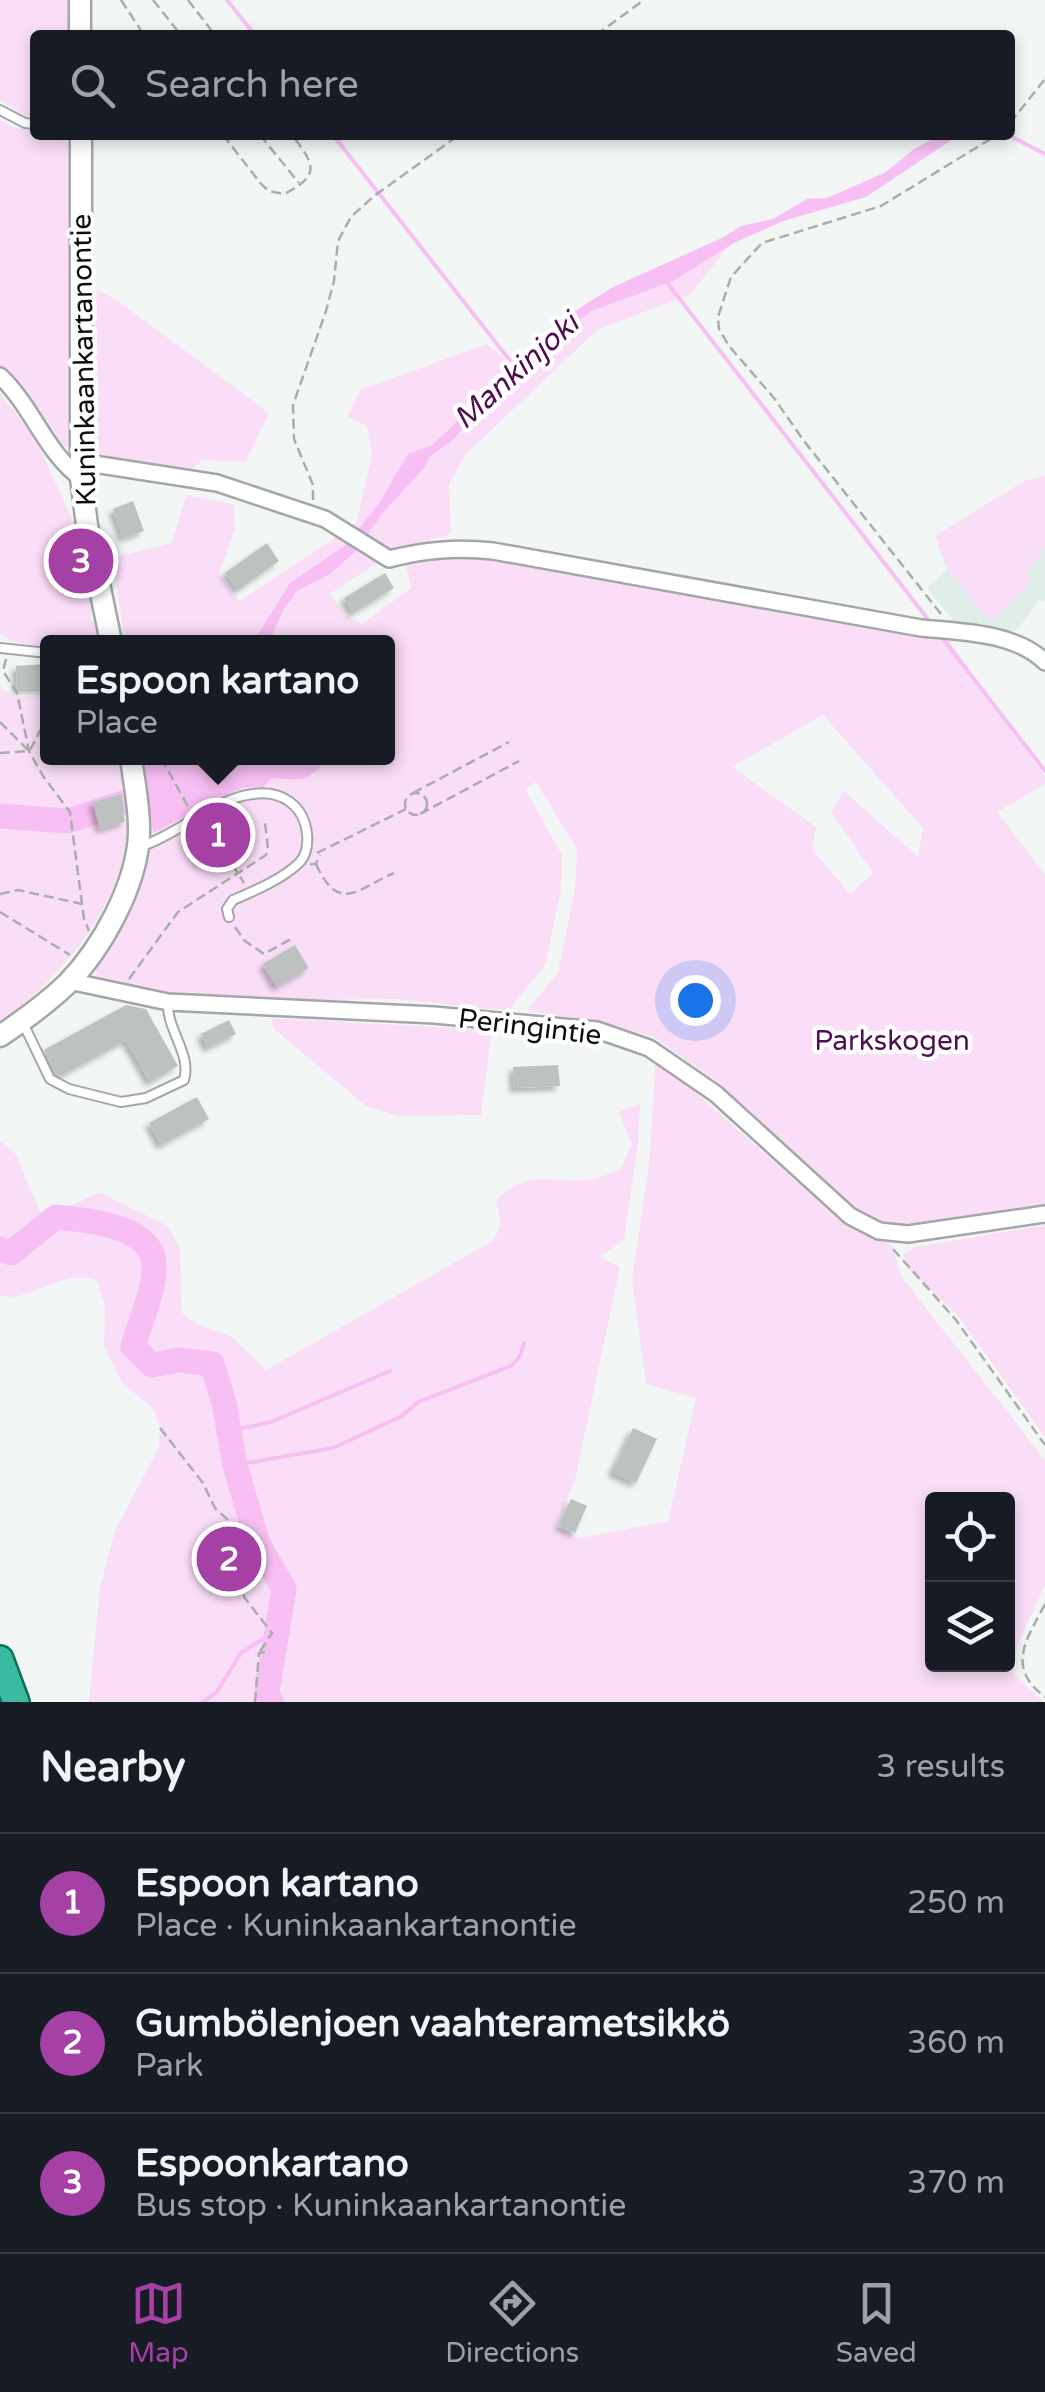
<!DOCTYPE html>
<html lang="en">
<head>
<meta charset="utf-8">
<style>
  body { margin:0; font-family:"Varela Round",sans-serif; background:#242831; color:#f1f3f6 }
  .controls { position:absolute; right:30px; bottom:30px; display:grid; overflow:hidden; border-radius:10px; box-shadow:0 5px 15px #0003 }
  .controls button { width:90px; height:90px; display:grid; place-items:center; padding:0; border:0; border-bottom:2px solid #363941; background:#171b24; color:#f1f3f6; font:50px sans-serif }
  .you { position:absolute; left:695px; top:1000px; width:35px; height:35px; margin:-25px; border:8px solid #fff; border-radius:50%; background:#1a73e8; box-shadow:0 0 0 15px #1a73e833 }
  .badge { display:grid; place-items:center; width:65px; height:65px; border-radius:50%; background:#a540a5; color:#fff; font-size:32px; font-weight:700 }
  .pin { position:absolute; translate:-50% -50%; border:5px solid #fff; box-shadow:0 2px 10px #0006 }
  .popup { position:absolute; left:40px; top:635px; width:355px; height:130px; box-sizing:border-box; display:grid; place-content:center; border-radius:10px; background:#171b24; filter:drop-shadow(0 2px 8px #0005); font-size:32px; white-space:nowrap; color:#9ea1a6 }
  .popup b { font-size:38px; color:#f1f3f6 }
  .popup::after { content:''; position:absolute; left:50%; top:100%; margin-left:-20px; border:20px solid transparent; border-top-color:#171b24 }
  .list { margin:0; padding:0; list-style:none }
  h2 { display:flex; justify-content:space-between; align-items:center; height:130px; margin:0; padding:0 40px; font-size:42px }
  h2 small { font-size:32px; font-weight:400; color:#9ea1a6 }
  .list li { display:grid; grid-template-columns:65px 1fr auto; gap:30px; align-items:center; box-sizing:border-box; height:140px; padding:0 40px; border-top:2px solid #363941 }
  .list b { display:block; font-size:38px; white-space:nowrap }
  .list p { margin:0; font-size:32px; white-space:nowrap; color:#9ea1a6 }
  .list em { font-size:32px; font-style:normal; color:#9ea1a6 }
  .icon { flex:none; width:55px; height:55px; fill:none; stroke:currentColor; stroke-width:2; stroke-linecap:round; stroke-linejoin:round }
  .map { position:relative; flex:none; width:1045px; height:1702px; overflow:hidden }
  .search { position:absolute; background:#171b24; box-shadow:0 5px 15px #0003; left:30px; right:30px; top:30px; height:110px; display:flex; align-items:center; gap:25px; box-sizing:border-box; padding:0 35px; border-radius:10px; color:#9ea1a6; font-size:38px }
  .sheet { height:550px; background:#171b24 }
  nav { display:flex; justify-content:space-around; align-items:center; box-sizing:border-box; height:140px; border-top:2px solid #363941; background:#171b24; font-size:28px; color:#9ea1a6 }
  nav a { display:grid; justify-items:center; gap:5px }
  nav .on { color:#a540a5 }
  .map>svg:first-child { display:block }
</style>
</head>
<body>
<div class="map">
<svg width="1045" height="1702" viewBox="0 0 1045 1702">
  <defs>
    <filter id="shadow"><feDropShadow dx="-4.5" dy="4.5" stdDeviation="2.5" flood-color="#0004"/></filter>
  </defs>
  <rect width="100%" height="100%" fill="#f2f7f6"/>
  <polygon fill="#e0eee9" points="1045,547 1045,601 1039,600 1019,628 1005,635 958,626 927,588 947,569 991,622"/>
  <g fill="#fadef8" fill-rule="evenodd">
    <polygon points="0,0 75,0 75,35 35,35 35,117 26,116 0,100"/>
    <polygon points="0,119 13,127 35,131 35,135 75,135 73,444 69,447 64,447 22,385 0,367"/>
    <path d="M723,240L727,248L691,294L597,330L465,455L449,484L451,534L395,551L330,594L345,615L362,624L411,588L406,565L450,557H493L945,635L1045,777V784L997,812L1045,875V1208L919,1233L853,1213L720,1084L652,1036L594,1021L527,1011L558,972L575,889L577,850L536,782L525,789L562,855L561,891L545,965L508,1011L397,999L238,1001L149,991L96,977C95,952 120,926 131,904C141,881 147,858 153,833L242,788L263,787L272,778L313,776L327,758H388V642H125L112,558L172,543L186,495L234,504L235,528L219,575L239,601L356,524L372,455L367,426L347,417L360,390L487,344L517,369L593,306ZM823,715L923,828L918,857L844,791L831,812L873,873L850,894L812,849L816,827L732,767Z"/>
    <polygon points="91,291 100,291 118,301 269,413 246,462 202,460 189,472 105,459 97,454"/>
    <polygon points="0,393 36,440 77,530 81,564 95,599 90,618 103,633 105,642 48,642 48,647 13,642 0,633"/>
    <polygon points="1045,476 1045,547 1026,575 1031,582 991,622 947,569 935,536 1024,481"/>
    <path d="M0,688L16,697L48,693V758H125L129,779L124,794L93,803L100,829L132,821C118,911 69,969 0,1024Z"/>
    <polygon points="272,1018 492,1030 481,1115 399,1116 366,1106 273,1028"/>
    <path d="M656,1057L846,1226L891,1243L901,1276L1045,1460V1585L1016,1648L1014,1675L1044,1702H89L100,1587L115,1531L159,1447L160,1428L153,1408L122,1383L104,1346L105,1307L97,1280C56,1269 36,1302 0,1296V1141L15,1153L43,1218L99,1192L168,1226L180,1249L182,1313L197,1324L232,1337L266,1370L494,1240L501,1224L496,1201C528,1167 550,1184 588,1180C599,1179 610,1173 620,1170L632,1144L619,1112L640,1104L638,1144L624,1240L600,1257L620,1267L575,1480L556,1527L580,1538L668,1521L696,1398L646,1384L632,1280L649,1164ZM932,1500H1008V1664H932Z"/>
    <polygon points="1045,1225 1045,1437 958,1316 907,1267 903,1254 916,1247"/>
  </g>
  <g fill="#f7bff4">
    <polygon points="940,135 959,135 866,197 783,221 734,243 675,280 592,311 572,326 472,417 453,440 430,456 423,469 382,514 357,550 329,575 297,591 284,609 269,642 253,642 290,583 347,544 380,502 408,454 432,445 454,425 467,407 541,345 575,311 613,287 722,238 741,226 773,219 807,199 827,198 886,172 914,149"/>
    <path d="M143,758H327C308,784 302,780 272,778L263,787L242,788L153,833Z"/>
  </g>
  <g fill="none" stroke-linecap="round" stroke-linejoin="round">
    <g stroke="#f7bff4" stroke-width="4">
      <polyline points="227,0 255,35"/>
      <polyline points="333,135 515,367"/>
      <polyline points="1010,136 1045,154"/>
      <polyline points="665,280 927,618"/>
      <polyline points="943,639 1045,771"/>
      <polyline points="229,1431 271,1422 390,1371"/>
      <polyline points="235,1465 333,1448 402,1416 418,1402 511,1366 520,1356 524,1343"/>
      <polyline points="203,1702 217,1692 241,1653 277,1630"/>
    </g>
    <g stroke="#f7bff4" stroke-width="25">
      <polyline points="0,816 68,821 180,784"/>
      <path d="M0,1249L11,1253L56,1217C85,1220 152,1225 154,1264C155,1290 140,1322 133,1347L152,1365L179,1360L212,1364L224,1403L235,1465L258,1544L284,1589L267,1691L271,1702"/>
    </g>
  </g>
  <g fill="#bdc2c0" filter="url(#shadow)">
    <polygon points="133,501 144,531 123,538 113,509"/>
    <polygon points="267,543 279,561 238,590 225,573"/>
    <polygon points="385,573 394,588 353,613 344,598"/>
    <polygon points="48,664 48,688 17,689 16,666"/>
    <polygon points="122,794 125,822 100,829 93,802"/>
    <polygon points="237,809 250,832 236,840 243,851 220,864 214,854 200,863 186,839"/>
    <polygon points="295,945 309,968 277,987 263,964"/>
    <polygon points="126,1005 146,1009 178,1066 150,1082 126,1040 61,1076 56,1074 44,1050"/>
    <polygon points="229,1020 236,1034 208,1048 201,1034"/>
    <polygon points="558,1065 560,1086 514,1088 513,1067"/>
    <polygon points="197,1097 209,1119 161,1145 149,1123"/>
    <polygon points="633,1428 657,1439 636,1483 612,1472"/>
    <polygon points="571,1499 587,1506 575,1533 559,1526"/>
  </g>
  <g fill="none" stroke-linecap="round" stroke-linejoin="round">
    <defs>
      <g id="service">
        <polyline points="0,110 25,123 35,124"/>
        <polyline points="0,648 48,653"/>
        <path d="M142,846C179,834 216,798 253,794C281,790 304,805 307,834C308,844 307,854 300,862C283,879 254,891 233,900L227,909L229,917"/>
        <path d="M24,1025L50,1079L69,1089L121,1102L146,1098L184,1080C192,1054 166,1029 168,1002"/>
      </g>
      <g id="minor">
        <path d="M0,376C32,406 46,453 81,478"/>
        <path d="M81,462L217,483L325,519L389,559C425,550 456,547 493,551L921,628C960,632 1015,632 1045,662"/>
        <polyline points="69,981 168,1002 434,1015 597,1030 649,1048 716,1094 850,1216 879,1231 908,1234 1045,1214"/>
      </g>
      <g id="tertiary">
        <polyline points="80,0 80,35"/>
        <polyline points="81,135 81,478 87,525 111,642"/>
        <path d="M0,1036C24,1020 46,1004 67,984C102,948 137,885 139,834C140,809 134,782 131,758"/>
      </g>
      <polyline id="trunk" points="0,1659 16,1702"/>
    </defs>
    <use href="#service" stroke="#a3a7a6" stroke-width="12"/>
    <use href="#minor" stroke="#a3a7a6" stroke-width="20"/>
    <use href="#tertiary" stroke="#a3a7a6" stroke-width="25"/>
    <use href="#trunk" stroke="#0a725d" stroke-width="30"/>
    <g stroke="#a9adac" stroke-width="2.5" stroke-dasharray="10 5" stroke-linecap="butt">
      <polyline points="121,0 144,35"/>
      <polyline points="153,0 181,35"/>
      <polyline points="188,0 215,35"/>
      <polyline points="596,35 644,0"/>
      <polyline points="1010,123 1045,79"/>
      <path d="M223,135L262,185L269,191L284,194C322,175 314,164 292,135"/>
      <polyline points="260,135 299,183"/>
      <polyline points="313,500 313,485 294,439 293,405 326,311 334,281 338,241 351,217 374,196 459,135"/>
      <polyline points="941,614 804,441 774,398 729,346 719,329 718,317 731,277 762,243 881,206 997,135"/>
      <polyline points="6,659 3,671 17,693 29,751 43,776 70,812 84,919 89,931"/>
      <polyline points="0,722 28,750"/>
      <polyline points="30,750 48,716"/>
      <polyline points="0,753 28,751"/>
      <polyline points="161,758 190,810"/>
      <polyline points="413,793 509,742"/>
      <circle cx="416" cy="804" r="11"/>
      <polyline points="420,814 519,761"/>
      <polyline points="317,853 406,809"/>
      <polyline points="232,864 244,883"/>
      <polyline points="310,864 316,864 320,855"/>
      <path d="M316,864C339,916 360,887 394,873"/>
      <polyline points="0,894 18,890 82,904"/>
      <polyline points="0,912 70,955"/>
      <polyline points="235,927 245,941 264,954 291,939"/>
      <polyline points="129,979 178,912 266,855 268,849 265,822"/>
      <polyline points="893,1249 956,1320 1045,1445"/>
      <polyline points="160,1428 203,1483 215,1508 240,1531 244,1597 272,1633 259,1653"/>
      <path d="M1045,1604C1027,1639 1005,1667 1045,1697"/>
      <polyline points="255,1702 259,1653 270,1651"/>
    </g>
    <use href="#service" stroke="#fff" stroke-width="8"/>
    <use href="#minor" stroke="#fff" stroke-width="15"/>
    <use href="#tertiary" stroke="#fff" stroke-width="20"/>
    <use href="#trunk" stroke="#3abaa0" stroke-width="25"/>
  </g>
  <g text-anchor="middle" stroke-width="9" stroke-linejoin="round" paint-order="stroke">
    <g font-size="28" fill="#0d0f0e" stroke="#fff">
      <text transform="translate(83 360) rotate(-91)" y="10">Kuninkaankartanontie</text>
      <text transform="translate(530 1026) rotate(7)" y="10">Peringintie</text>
    </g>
    <g font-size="28" fill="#501050" stroke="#fff">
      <text x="892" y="1050">Parkskogen</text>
    </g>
    <g font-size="30" font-style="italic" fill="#4e0e4f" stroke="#fff">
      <text transform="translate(516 371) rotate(-42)" y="10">Mankinjoki</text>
    </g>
  </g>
</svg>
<div class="controls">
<button><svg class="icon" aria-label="locate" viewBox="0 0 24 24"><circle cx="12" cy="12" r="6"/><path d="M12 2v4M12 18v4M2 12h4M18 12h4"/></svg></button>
<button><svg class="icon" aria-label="layers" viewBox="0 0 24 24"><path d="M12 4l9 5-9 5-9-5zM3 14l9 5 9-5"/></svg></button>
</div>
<div class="you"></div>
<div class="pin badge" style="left:218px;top:835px">1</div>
<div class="popup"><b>Espoon kartano</b>Place</div>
<div class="pin badge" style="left:229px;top:1559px">2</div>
<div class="pin badge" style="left:81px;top:561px">3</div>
<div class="search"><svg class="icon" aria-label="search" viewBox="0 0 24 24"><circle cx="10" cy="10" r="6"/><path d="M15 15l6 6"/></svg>Search here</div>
</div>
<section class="sheet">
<h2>Nearby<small>3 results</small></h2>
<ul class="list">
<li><span class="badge">1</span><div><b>Espoon kartano</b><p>Place · Kuninkaankartanontie</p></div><em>250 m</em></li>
<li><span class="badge">2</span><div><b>Gumbölenjoen vaahterametsikkö</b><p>Park</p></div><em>360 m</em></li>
<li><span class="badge">3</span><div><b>Espoonkartano</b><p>Bus stop · Kuninkaankartanontie</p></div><em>370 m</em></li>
</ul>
</section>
<nav>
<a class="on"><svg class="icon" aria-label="map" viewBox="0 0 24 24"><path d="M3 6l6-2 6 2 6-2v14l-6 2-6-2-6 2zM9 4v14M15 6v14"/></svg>Map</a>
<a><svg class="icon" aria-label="directions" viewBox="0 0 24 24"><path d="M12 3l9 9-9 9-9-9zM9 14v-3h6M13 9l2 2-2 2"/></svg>Directions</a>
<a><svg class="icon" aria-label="saved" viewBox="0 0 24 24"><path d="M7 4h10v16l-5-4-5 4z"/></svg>Saved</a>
</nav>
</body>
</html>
